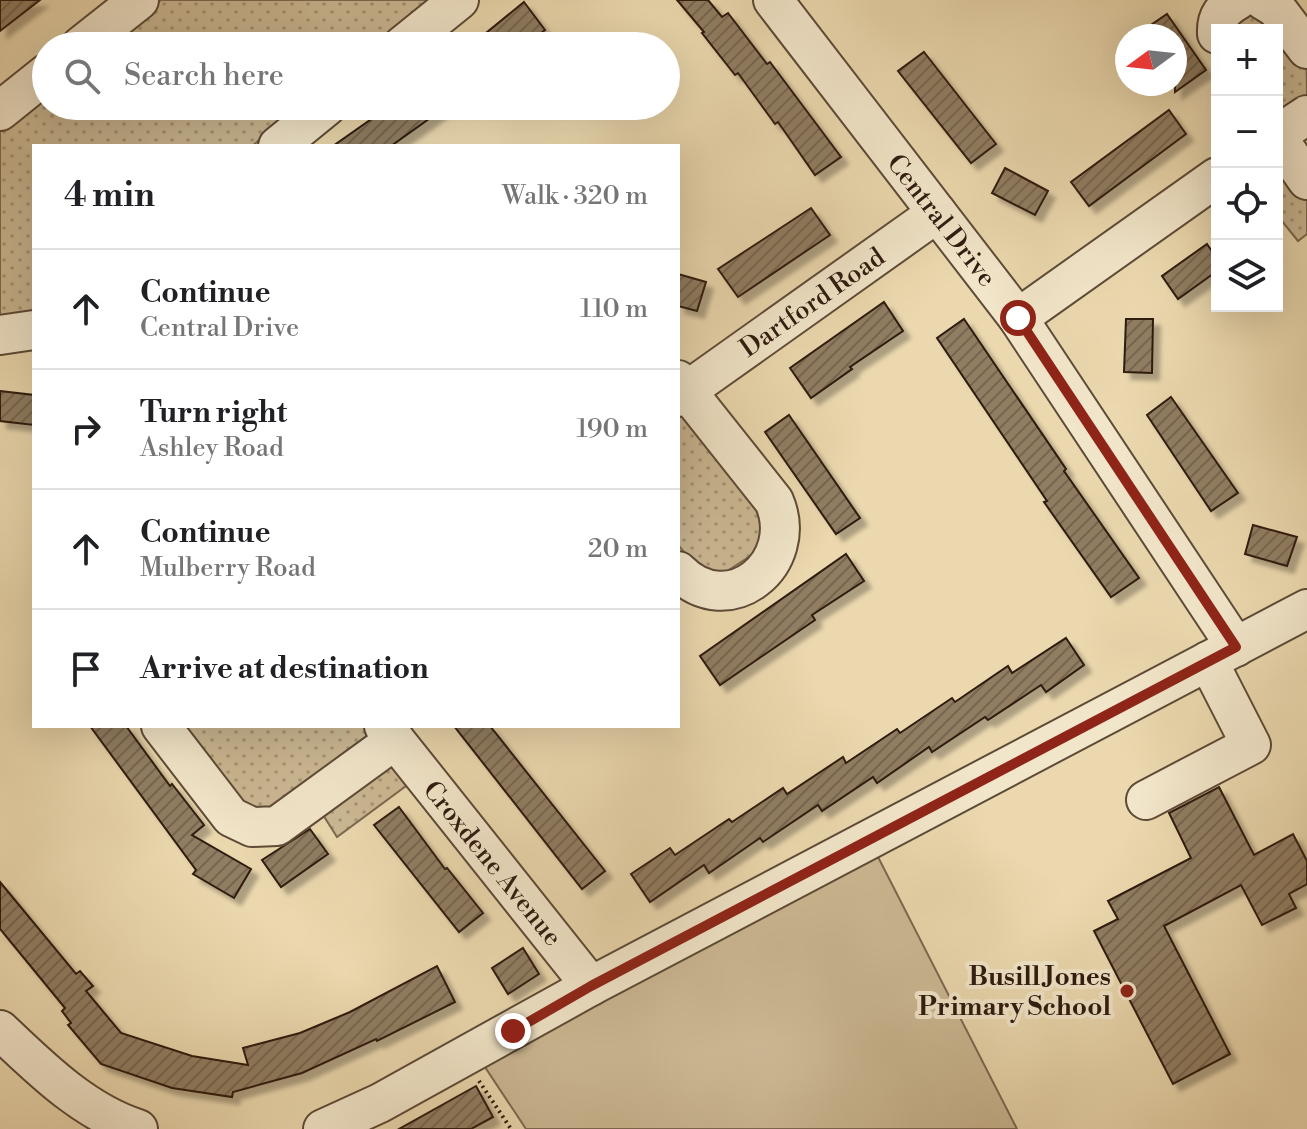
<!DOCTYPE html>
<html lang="en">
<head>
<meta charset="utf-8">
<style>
  body { margin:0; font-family:"Libre Bodoni",serif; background:#f2f2f2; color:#202124 }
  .controls { position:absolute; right:24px; top:24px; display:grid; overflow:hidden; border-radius:0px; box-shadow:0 8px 32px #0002 }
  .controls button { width:72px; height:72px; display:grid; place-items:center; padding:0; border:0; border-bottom:2px solid #e0e0e0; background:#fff; color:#202124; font:40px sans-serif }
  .compass { position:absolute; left:1115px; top:24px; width:72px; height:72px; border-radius:50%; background:#fff; box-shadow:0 8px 32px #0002; rotate:255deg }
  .stop { position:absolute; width:24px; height:24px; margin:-18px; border:6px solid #8f2418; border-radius:50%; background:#fff }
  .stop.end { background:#8f2418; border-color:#fff; box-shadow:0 2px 8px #0008 }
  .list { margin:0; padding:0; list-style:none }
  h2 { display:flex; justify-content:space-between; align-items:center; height:104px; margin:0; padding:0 32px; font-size:34px }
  h2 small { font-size:26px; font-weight:400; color:#757577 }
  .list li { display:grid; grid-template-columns:52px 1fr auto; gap:24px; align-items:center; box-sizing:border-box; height:120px; padding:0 32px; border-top:2px solid #e0e0e0 }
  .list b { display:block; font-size:30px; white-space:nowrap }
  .list p { margin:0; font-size:26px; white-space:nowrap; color:#757577 }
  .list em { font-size:26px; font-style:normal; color:#757577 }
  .icon { flex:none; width:44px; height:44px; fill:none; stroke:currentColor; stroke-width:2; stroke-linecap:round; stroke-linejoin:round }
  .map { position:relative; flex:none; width:1307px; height:1129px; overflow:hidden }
  .search { position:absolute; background:#fff; box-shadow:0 8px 32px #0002; left:32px; top:32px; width:648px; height:88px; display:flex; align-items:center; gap:20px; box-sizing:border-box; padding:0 28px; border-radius:44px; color:#757577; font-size:30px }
  .panel { position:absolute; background:#fff; box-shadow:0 8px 32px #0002; left:32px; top:144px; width:648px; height:584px; border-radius:0px }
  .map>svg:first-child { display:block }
</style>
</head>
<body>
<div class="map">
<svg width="1307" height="1129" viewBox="0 0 1307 1129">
  <defs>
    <pattern id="grass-dots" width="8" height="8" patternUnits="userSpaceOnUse" patternTransform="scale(2)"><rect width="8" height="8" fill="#cbb893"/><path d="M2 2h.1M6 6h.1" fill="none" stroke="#a59576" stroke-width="1.8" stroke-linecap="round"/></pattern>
    <pattern id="building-hatch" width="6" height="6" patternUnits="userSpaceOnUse" patternTransform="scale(2)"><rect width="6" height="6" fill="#907d62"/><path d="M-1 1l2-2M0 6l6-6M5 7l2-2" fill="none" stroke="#76664f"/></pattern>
    <filter id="shadow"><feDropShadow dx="7" dy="7" stdDeviation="2" flood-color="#0004"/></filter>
  </defs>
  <rect width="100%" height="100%" fill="#ebd8ae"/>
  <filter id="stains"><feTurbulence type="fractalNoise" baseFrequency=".0025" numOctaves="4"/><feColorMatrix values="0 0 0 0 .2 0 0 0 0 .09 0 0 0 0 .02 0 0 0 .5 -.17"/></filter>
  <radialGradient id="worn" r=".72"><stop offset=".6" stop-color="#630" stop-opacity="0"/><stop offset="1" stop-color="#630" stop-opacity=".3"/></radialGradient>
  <g fill="url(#grass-dots)" stroke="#7c6951" stroke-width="2">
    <polygon points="161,0 434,0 377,46 102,46"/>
    <path d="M1258,13C1278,15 1299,43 1306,61C1307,72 1307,89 1307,100L1284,116L1277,114V30H1233L1236,21Z"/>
    <polygon points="46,89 46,106 302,106 252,146 34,146 34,313 0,316 0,125"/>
    <polygon points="1277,156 1307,193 1307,234 1298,241 1277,215"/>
    <polygon points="685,412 764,516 761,549 721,575 702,573 678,545 678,417"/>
    <polygon points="177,726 368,726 371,744 267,817 253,818"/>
    <polygon points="391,760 410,783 337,837 320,810"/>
  </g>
  <polygon fill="#cbb893" stroke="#7c6951" stroke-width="2" points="876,853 1017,1129 526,1129 481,1061"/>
  <g fill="url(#building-hatch)" stroke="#2e1a0f" stroke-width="2" filter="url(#shadow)">
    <polygon points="0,0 40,0 0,31"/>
    <polygon points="677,0 708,0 722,17 728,13 767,64 770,62 841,157 815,175 778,122 775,124 738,73 735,75 702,33 704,32"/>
    <polygon points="524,2 545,30 524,46 470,46"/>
    <polygon points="1167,14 1206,70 1175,92 1175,36 1135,36"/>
    <polygon points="924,52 996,144 971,163 898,71"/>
    <polygon points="390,106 447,106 391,146 333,146"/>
    <polygon points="1169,110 1186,134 1089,206 1071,182"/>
    <polygon points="1005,168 1048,191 1035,215 992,193"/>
    <polygon points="811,208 830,235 738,297 718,269"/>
    <polygon points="1207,244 1217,259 1217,271 1178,299 1162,276"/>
    <polygon points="678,274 706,282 697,311 678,306"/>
    <polygon points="884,302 903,331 850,367 852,369 811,398 790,368"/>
    <polygon points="964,319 1066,469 1064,471 1139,578 1111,597 1044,502 1047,501 937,338"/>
    <polygon points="1126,319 1153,319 1152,373 1124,372"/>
    <polygon points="0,391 34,395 34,425 0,421"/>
    <polygon points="1171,397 1238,493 1211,511 1147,415"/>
    <polygon points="789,415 860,518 836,534 765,432"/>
    <polygon points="1253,525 1297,537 1287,566 1245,554"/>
    <polygon points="846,554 864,581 812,615 815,620 720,685 700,656"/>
    <polygon points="1066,638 1084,665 1046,692 1041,685 988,720 985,717 932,752 929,747 877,783 873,777 822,811 818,805 763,842 760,838 709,873 704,865 650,902 631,874 670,848 675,855 729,819 732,822 783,788 787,794 843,757 846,763 897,729 900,733 952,698 955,702 1008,666 1012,673"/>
    <polygon points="90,726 126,726 170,786 172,784 204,825 192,835 251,869 234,898 193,874 196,870"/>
    <polygon points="454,726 490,726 605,871 582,889"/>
    <polygon points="1219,787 1254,855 1293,834 1307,861 1307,884 1289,894 1296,908 1262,925 1241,885 1164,926 1230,1054 1173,1084 1094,931 1118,919 1108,901 1191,858 1169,813"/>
    <polygon points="399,807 445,869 447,868 483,913 459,932 374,825"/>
    <polygon points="310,829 328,854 281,887 262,860"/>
    <polygon points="0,882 76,974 80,971 93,986 86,991 121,1033 192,1056 248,1065 243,1048 300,1033 350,1012 437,966 455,1002 377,1041 376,1039 302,1073 233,1092 232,1097 172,1088 101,1064 68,1025 71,1023 62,1011 65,1008 0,929"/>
    <polygon points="523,948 539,974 508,994 492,968"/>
    <polygon points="476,1086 493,1117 471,1129 399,1129"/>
  </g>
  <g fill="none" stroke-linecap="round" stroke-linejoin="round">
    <defs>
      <g id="minor">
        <polyline points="773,0 1018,318 1236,647"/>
        <polyline points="1263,0 1276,8 1307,49"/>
        <path d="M1217,34C1216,16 1223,9 1238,0"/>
        <polyline points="81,46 139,0"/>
        <polyline points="402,46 459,0"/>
        <polyline points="0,111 46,74"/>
        <polyline points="1277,135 1307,115"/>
        <polyline points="1277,137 1307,180"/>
        <polyline points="278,146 327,106"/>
        <polyline points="1018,318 1217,177"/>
        <polyline points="0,335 34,330"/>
        <path d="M678,380L774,501C801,563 729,623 678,571"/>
        <polyline points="678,397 937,213"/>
        <polyline points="161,726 231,817 252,827 277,826 395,740"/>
        <polyline points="384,726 591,986"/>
        <polyline points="1146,800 1251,745 1208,661"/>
        <path d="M0,1030C40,1068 84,1112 138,1129"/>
        <polyline points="323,1129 380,1103 591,986 1307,609"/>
      </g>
    </defs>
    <use href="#minor" stroke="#5d4a37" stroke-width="42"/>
    <polyline stroke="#2e1a0f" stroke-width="4" stroke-dasharray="2 4" stroke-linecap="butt" points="479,1081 511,1129"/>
    <use href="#minor" stroke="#f2e6ca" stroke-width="38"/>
  </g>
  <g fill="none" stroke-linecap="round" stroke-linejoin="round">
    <polyline stroke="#8f2418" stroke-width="10" points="513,1031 591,986 1236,647 1018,318"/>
  </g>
  <circle fill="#8f2418" stroke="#f2e6ca" stroke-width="3" cx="1127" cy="991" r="8"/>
  <g text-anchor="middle" stroke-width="8" stroke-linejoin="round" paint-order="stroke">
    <g font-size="26" fill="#2e1a0f" stroke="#f2e6ca">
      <text transform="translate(942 220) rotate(52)" y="9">Central Drive</text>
      <text transform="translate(812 302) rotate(-35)" y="9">Dartford Road</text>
      <text transform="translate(493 863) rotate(51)" y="9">Croxdene Avenue</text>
    </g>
    <g font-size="26" font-weight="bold" fill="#2e1a0f" stroke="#f2e6ca" text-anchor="end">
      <text x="1111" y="985">Busill Jones<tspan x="1111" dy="30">Primary School</tspan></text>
    </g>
  </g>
  <rect width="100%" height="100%" filter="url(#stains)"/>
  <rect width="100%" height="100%" fill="url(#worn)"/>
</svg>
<div class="controls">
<button>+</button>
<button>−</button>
<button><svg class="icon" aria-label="locate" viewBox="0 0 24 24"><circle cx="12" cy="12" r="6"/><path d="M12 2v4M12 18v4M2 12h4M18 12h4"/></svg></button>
<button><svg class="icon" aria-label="layers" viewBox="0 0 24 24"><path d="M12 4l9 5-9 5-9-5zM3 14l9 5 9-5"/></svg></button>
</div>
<svg class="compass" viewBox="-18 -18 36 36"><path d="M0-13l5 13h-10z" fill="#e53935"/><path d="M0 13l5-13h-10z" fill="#757577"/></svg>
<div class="stop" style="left:1018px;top:318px"></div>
<div class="stop end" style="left:513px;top:1031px"></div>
<div class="search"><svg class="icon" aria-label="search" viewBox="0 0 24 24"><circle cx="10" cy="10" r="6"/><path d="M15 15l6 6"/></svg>Search here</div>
<section class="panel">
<h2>4 min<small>Walk · 320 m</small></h2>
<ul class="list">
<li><svg class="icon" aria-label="ahead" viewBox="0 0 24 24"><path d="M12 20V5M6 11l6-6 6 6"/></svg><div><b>Continue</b><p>Central Drive</p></div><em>110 m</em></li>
<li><svg class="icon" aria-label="right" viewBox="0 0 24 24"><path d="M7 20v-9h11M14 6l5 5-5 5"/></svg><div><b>Turn right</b><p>Ashley Road</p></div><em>190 m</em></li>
<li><svg class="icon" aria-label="ahead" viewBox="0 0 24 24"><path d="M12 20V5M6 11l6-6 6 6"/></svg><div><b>Continue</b><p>Mulberry Road</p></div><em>20 m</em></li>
<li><svg class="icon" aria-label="arrive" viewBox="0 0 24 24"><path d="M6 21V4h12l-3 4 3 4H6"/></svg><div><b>Arrive at destination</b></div></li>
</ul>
</section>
</div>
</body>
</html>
